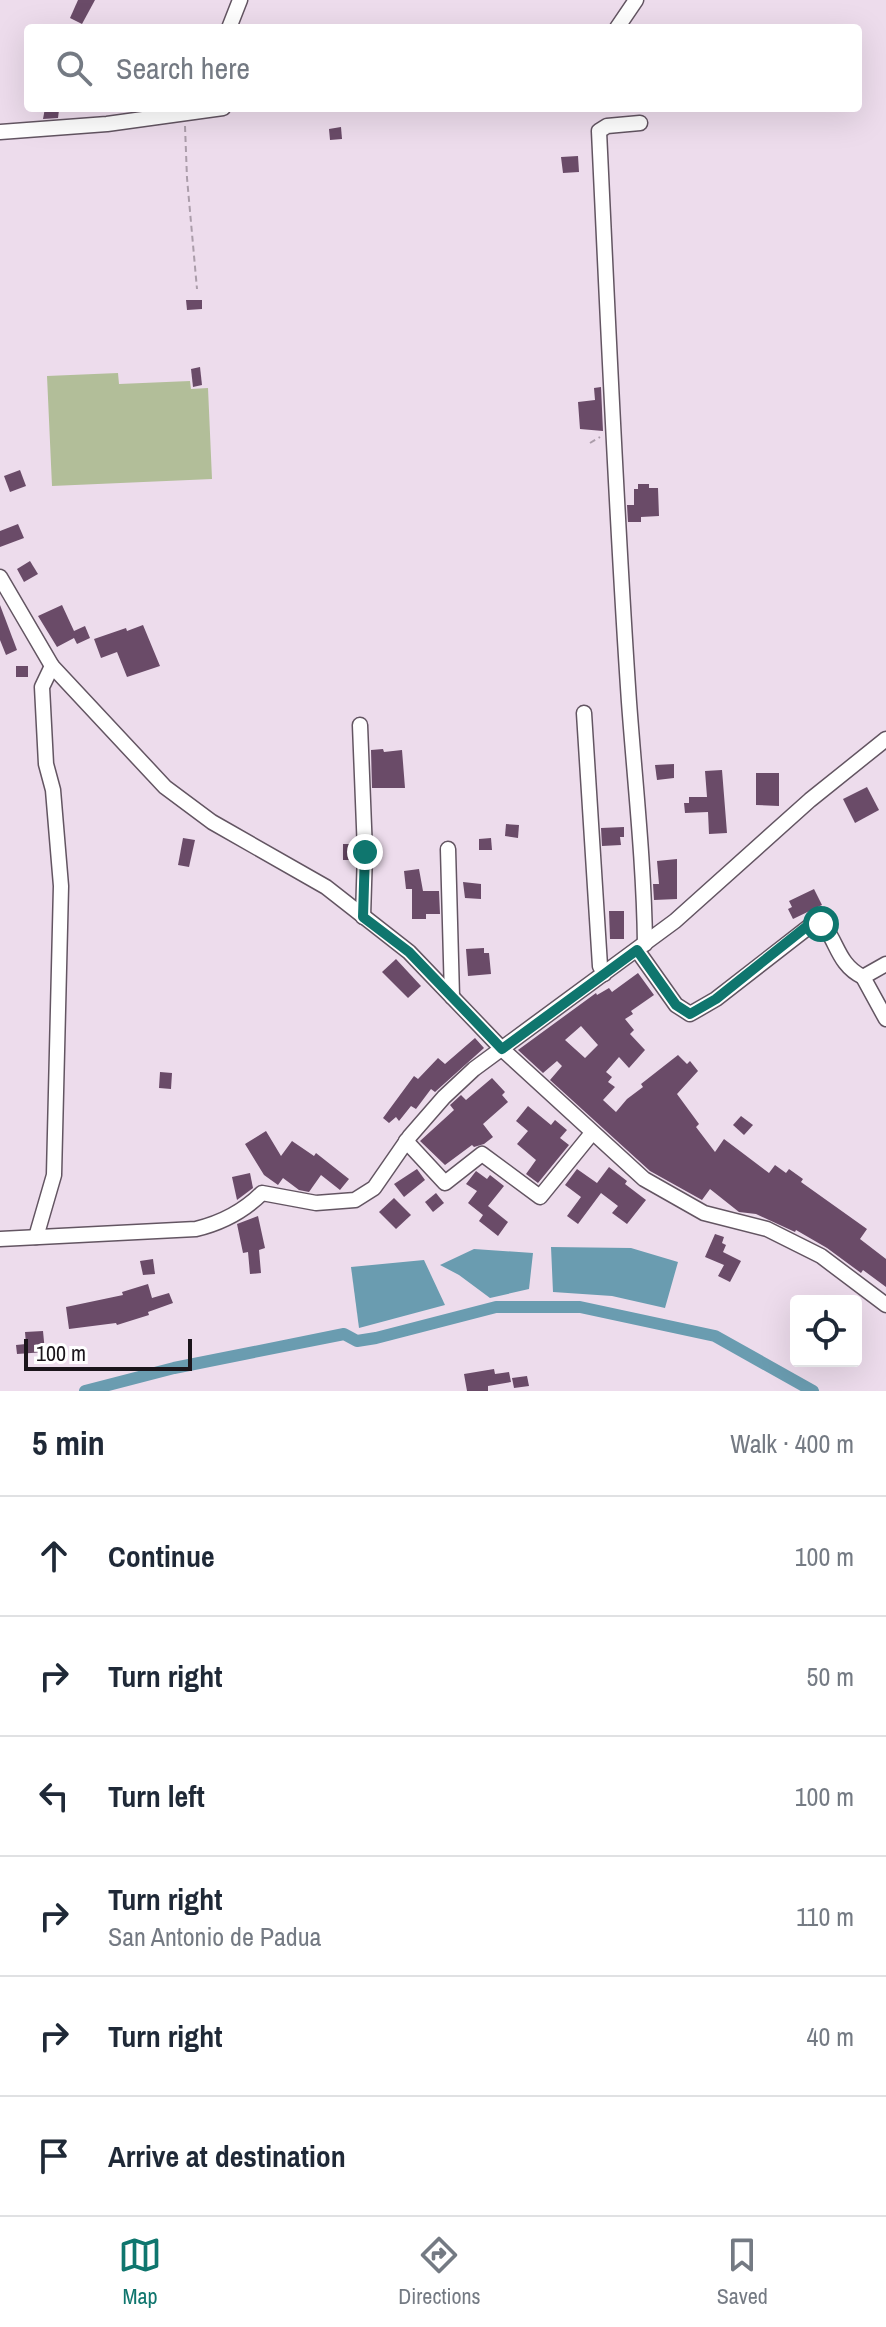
<!DOCTYPE html>
<html lang="en">
<head>
<meta charset="utf-8">
<style>
  body { margin:0; font-family:"Archivo Narrow",sans-serif; background:#f2f2f3; color:#1f2937 }
  .controls { position:absolute; right:24px; bottom:24px; display:grid; overflow:hidden; border-radius:8px; box-shadow:0 8px 32px #0002 }
  .controls button { width:72px; height:72px; display:grid; place-items:center; padding:0; border:0; border-bottom:2px solid #e0e1e3; background:#fff; color:#1f2937; font:40px sans-serif }
  .scale { position:absolute; left:24px; bottom:20px; width:168px; box-sizing:border-box; padding-left:8px; border:4px solid #1b151b; border-top:0; font-size:22px; line-height:28px; white-space:nowrap; color:#1b151b; -webkit-text-stroke:6px #fff; paint-order:stroke }
  .stop { position:absolute; width:24px; height:24px; margin:-18px; border:6px solid #0f766e; border-radius:50%; background:#fff }
  .stop.end { background:#0f766e; border-color:#fff; box-shadow:0 2px 8px #0008 }
  .list { margin:0; padding:0; list-style:none }
  h2 { display:flex; justify-content:space-between; align-items:center; height:104px; margin:0; padding:0 32px; font-size:34px }
  h2 small { font-size:26px; font-weight:400; color:#747a83 }
  .list li { display:grid; grid-template-columns:52px 1fr auto; gap:24px; align-items:center; box-sizing:border-box; height:120px; padding:0 32px; border-top:2px solid #e0e1e3 }
  .list b { display:block; font-size:30px; white-space:nowrap }
  .list p { margin:0; font-size:26px; white-space:nowrap; color:#747a83 }
  .list em { font-size:26px; font-style:normal; color:#747a83 }
  .icon { flex:none; width:44px; height:44px; fill:none; stroke:currentColor; stroke-width:2; stroke-linecap:round; stroke-linejoin:round }
  .map { position:relative; flex:none; width:886px; height:1391px; overflow:hidden }
  .search { position:absolute; background:#fff; box-shadow:0 8px 32px #0002; left:24px; right:24px; top:24px; height:88px; display:flex; align-items:center; gap:20px; box-sizing:border-box; padding:0 28px; border-radius:8px; color:#747a83; font-size:30px }
  .sheet { height:824px; background:#fff }
  nav { display:flex; justify-content:space-around; align-items:center; box-sizing:border-box; height:112px; border-top:2px solid #e0e1e3; background:#fff; font-size:22px; color:#747a83 }
  nav a { display:grid; justify-items:center; gap:4px }
  nav .on { color:#0f766e }
  .map>svg:first-child { display:block }
</style>
</head>
<body>
<div class="map">
<svg width="886" height="1391" viewBox="0 0 886 1391">
  <rect width="100%" height="100%" fill="#eddcec"/>
  <polygon fill="#b2be99" points="118,373 119,384 190,381 191,389 208,388 212,479 52,486 47,376"/>
  <g fill="#6a9cb0">
    <polygon points="551,1247 631,1248 678,1262 665,1308 612,1296 553,1292"/>
    <polygon points="474,1249 533,1253 529,1289 490,1298 459,1275 440,1265"/>
    <polygon points="424,1260 445,1305 359,1328 351,1267"/>
  </g>
  <g fill="none" stroke-linecap="round" stroke-linejoin="round">
    <polyline stroke="#6a9cb0" stroke-width="12" points="85,1391 174,1368 344,1334 357,1341 376,1338 496,1307 580,1307 715,1336 813,1391"/>
  </g>
  <g fill="#6a4b68" fill-rule="evenodd">
    <polygon points="78,0 95,0 82,24 70,18"/>
    <polygon points="45,108 59,110 58,118 43,119"/>
    <polygon points="341,127 342,139 330,140 329,129"/>
    <polygon points="578,156 579,172 563,173 561,157"/>
    <polygon points="186,300 202,300 202,309 187,310"/>
    <polygon points="200,367 202,385 193,387 191,369"/>
    <polygon points="601,387 603,431 580,429 578,402 595,400 594,388"/>
    <polygon points="20,470 26,486 10,492 4,476"/>
    <polygon points="638,484 649,484 649,488 658,488 659,516 641,517 641,522 628,522 627,505 634,505 634,489 638,489"/>
    <polygon points="18,524 24,538 0,547 0,531"/>
    <polygon points="30,561 38,574 24,582 17,569"/>
    <polygon points="0,605 17,650 6,655 0,640"/>
    <polygon points="62,605 74,631 85,626 90,638 77,644 74,638 57,647 38,616"/>
    <polygon points="143,625 160,666 127,677 117,652 101,658 94,639 126,628 127,631"/>
    <rect x="16" y="666" width="12" height="11"/>
    <polygon points="383,749 384,752 402,750 405,788 372,788 371,750"/>
    <polygon points="674,764 674,778 657,780 655,765"/>
    <polygon points="722,770 727,833 709,834 708,812 685,813 684,803 689,803 689,797 707,797 705,771"/>
    <polygon points="756,773 779,773 779,806 756,805"/>
    <polygon points="867,787 879,810 855,823 843,799"/>
    <polygon points="506,824 519,825 518,838 505,836"/>
    <polygon points="624,827 624,837 620,837 621,845 602,846 601,828"/>
    <polygon points="183,838 195,840 189,867 178,865"/>
    <polygon points="491,838 492,850 479,850 479,839"/>
    <rect x="343" y="844" width="12" height="16"/>
    <polygon points="677,859 677,899 654,900 653,884 659,884 657,861"/>
    <polygon points="419,869 423,891 439,891 440,914 426,914 426,919 412,919 412,889 406,889 404,871"/>
    <polygon points="463,882 481,884 481,899 465,898"/>
    <polygon points="814,889 822,905 793,919 788,909 792,907 789,901"/>
    <polygon points="609,911 624,911 624,939 610,939"/>
    <polygon points="484,948 484,953 489,953 491,974 468,976 466,949"/>
    <polygon points="396,959 421,986 408,998 382,972"/>
    <path d="M638,973L654,995L631,1011L633,1014L625,1019L634,1030L630,1034L645,1050L629,1068L619,1057L606,1072L612,1077L608,1082L615,1087L603,1100L616,1112L627,1099L643,1087L641,1084L678,1055L687,1064L690,1061L698,1071L677,1094L699,1124L696,1127L715,1152L724,1139L769,1173L775,1165L786,1173L789,1169L803,1179L801,1182L867,1229L860,1239L886,1259V1287L863,1270L861,1273L827,1248L796,1230L795,1232L756,1214L739,1212L710,1189L702,1200L650,1171L550,1080L562,1066L557,1061L543,1073L518,1050L596,993L597,995L609,988L612,992ZM581,1026L598,1045L585,1058L565,1040Z"/>
    <polygon points="475,1038 484,1048 435,1092 431,1089 416,1109 411,1106 399,1121 396,1117 389,1123 383,1118 414,1076 418,1079 438,1058 445,1064"/>
    <polygon points="160,1072 172,1073 171,1089 159,1088"/>
    <polygon points="492,1078 505,1092 502,1095 508,1102 483,1124 493,1137 484,1144 474,1147 472,1145 445,1165 420,1141 454,1110 450,1105 461,1095 466,1100"/>
    <polygon points="528,1106 551,1125 555,1120 567,1130 560,1138 569,1145 538,1183 526,1174 536,1160 517,1144 528,1131 516,1121"/>
    <polygon points="741,1116 753,1125 744,1135 733,1125"/>
    <polygon points="266,1131 281,1156 292,1141 314,1156 316,1153 349,1179 340,1190 321,1175 309,1192 299,1190 283,1178 278,1185 264,1175 245,1144"/>
    <polygon points="609,1167 627,1181 625,1184 646,1200 627,1224 612,1213 618,1206 601,1193 578,1224 567,1216 581,1197 565,1185 577,1169 597,1183"/>
    <polygon points="417,1169 425,1180 404,1197 394,1184"/>
    <polygon points="476,1171 487,1179 490,1175 504,1186 488,1206 508,1222 498,1236 479,1221 483,1215 468,1203 477,1191 466,1184"/>
    <polygon points="250,1173 253,1188 237,1200 232,1177"/>
    <polygon points="436,1193 444,1203 433,1212 425,1202"/>
    <polygon points="394,1198 411,1215 396,1229 379,1212"/>
    <polygon points="258,1216 265,1248 259,1250 261,1273 250,1274 248,1252 243,1253 237,1224"/>
    <polygon points="715,1234 724,1237 722,1243 726,1245 723,1252 741,1261 730,1282 718,1276 724,1265 705,1257"/>
    <polygon points="153,1259 155,1274 143,1275 140,1261"/>
    <polygon points="148,1284 152,1298 169,1293 173,1303 148,1312 149,1315 117,1325 116,1323 69,1329 66,1307 123,1295 122,1292"/>
    <polygon points="43,1331 45,1352 17,1354 16,1345 26,1344 25,1332"/>
    <polygon points="494,1369 495,1374 509,1372 511,1382 488,1386 488,1391 467,1391 464,1374"/>
    <polygon points="527,1376 529,1386 514,1388 512,1378"/>
  </g>
  <g fill="none" stroke-linecap="round" stroke-linejoin="round">
    <defs>
      <g id="minor">
        <polyline points="229,28 240,0"/>
        <polyline points="617,28 636,0"/>
        <path d="M640,123L607,126L599,131C608,321 616,511 629,702C635,783 644,863 645,944"/>
        <polyline points="0,132 107,124 223,108"/>
        <polyline points="0,577 52,666 165,787 212,822 326,887 409,952 502,1049 644,1179 704,1213 767,1229 821,1256 886,1305"/>
        <polyline points="584,713 600,966 604,974"/>
        <polyline points="360,725 365,852 363,917"/>
        <polyline points="448,849 452,997"/>
        <path d="M637,950L676,1005L690,1014L716,999L815,922C837,929 833,963 863,977"/>
        <polyline points="886,964 863,977 886,1019"/>
        <polyline points="406,1141 445,1183 482,1154 540,1197 592,1133"/>
        <polyline points="36,1237 54,1175 61,886 53,790 46,764 42,687 52,666"/>
        <path d="M0,1239L196,1229C221,1223 244,1211 262,1193L316,1203L355,1200L374,1188L410,1136L444,1097L474,1069L675,921L810,800L886,739"/>
      </g>
    </defs>
    <use href="#minor" stroke="#635562" stroke-width="17"/>
    <g stroke="#ab9daa" stroke-width="2" stroke-dasharray="6 4" stroke-linecap="butt">
      <polyline points="185,126 187,178 197,289"/>
      <polyline points="590,443 600,437"/>
    </g>
    <use href="#minor" stroke="#fff" stroke-width="14"/>
  </g>
  <g fill="none" stroke-linecap="round" stroke-linejoin="round">
    <polyline stroke="#0f766e" stroke-width="10" points="365,852 363,917 409,952 502,1049 637,950 676,1005 690,1014 716,999 806,927 815,922 821,924"/>
  </g>
</svg>
<div class="controls">
<button><svg class="icon" aria-label="locate" viewBox="0 0 24 24"><circle cx="12" cy="12" r="6"/><path d="M12 2v4M12 18v4M2 12h4M18 12h4"/></svg></button>
</div>
<div class="scale">100 m</div>
<div class="stop" style="left:821px;top:924px"></div>
<div class="stop end" style="left:365px;top:852px"></div>
<div class="search"><svg class="icon" aria-label="search" viewBox="0 0 24 24"><circle cx="10" cy="10" r="6"/><path d="M15 15l6 6"/></svg>Search here</div>
</div>
<section class="sheet">
<h2>5 min<small>Walk · 400 m</small></h2>
<ul class="list">
<li><svg class="icon" aria-label="ahead" viewBox="0 0 24 24"><path d="M12 20V5M6 11l6-6 6 6"/></svg><div><b>Continue</b></div><em>100 m</em></li>
<li><svg class="icon" aria-label="right" viewBox="0 0 24 24"><path d="M7 20v-9h11M14 6l5 5-5 5"/></svg><div><b>Turn right</b></div><em>50 m</em></li>
<li><svg class="icon" aria-label="left" viewBox="0 0 24 24"><path d="M17 20v-9H6M10 6l-5 5 5 5"/></svg><div><b>Turn left</b></div><em>100 m</em></li>
<li><svg class="icon" aria-label="right" viewBox="0 0 24 24"><path d="M7 20v-9h11M14 6l5 5-5 5"/></svg><div><b>Turn right</b><p>San Antonio de Padua</p></div><em>110 m</em></li>
<li><svg class="icon" aria-label="right" viewBox="0 0 24 24"><path d="M7 20v-9h11M14 6l5 5-5 5"/></svg><div><b>Turn right</b></div><em>40 m</em></li>
<li><svg class="icon" aria-label="arrive" viewBox="0 0 24 24"><path d="M6 21V4h12l-3 4 3 4H6"/></svg><div><b>Arrive at destination</b></div></li>
</ul>
</section>
<nav>
<a class="on"><svg class="icon" aria-label="map" viewBox="0 0 24 24"><path d="M3 6l6-2 6 2 6-2v14l-6 2-6-2-6 2zM9 4v14M15 6v14"/></svg>Map</a>
<a><svg class="icon" aria-label="directions" viewBox="0 0 24 24"><path d="M12 3l9 9-9 9-9-9zM9 14v-3h6M13 9l2 2-2 2"/></svg>Directions</a>
<a><svg class="icon" aria-label="saved" viewBox="0 0 24 24"><path d="M7 4h10v16l-5-4-5 4z"/></svg>Saved</a>
</nav>
</body>
</html>
